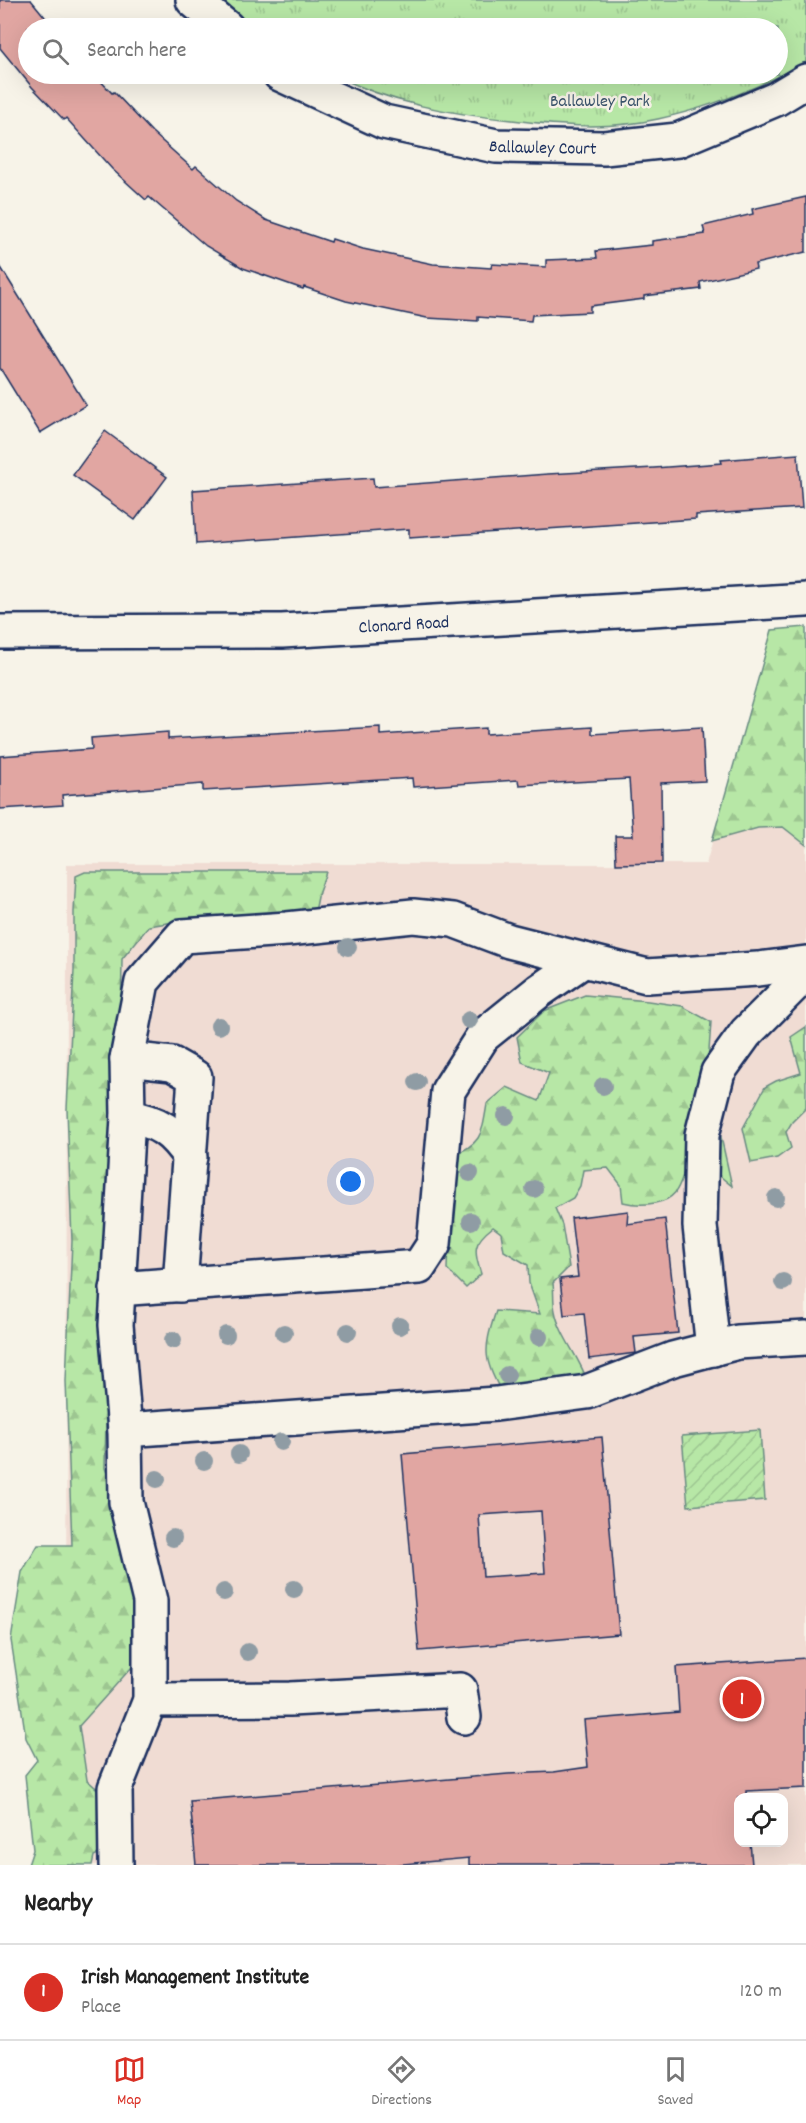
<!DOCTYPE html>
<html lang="en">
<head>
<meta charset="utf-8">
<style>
  body { margin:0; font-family:Dekko,sans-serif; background:#f2f2f2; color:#222 }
  .controls { position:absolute; right:18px; bottom:18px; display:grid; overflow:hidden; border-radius:12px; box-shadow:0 6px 24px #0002 }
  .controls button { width:54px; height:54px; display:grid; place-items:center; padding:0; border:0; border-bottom:2px solid #e0e0e0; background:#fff; color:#222; font:30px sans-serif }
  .you { position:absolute; left:351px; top:1182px; width:21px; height:21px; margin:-15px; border:4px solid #fff; border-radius:50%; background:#1a73e8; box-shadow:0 0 0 9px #1a73e833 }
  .badge { display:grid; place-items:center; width:39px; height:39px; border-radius:50%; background:#d93025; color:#fff; font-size:20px; font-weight:700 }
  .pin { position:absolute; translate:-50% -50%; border:3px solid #fff; box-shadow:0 2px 6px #0006 }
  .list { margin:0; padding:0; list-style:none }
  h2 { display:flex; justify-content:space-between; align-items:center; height:78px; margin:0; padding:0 24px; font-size:26px }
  h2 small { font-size:20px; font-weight:400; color:#767676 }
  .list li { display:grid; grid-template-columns:39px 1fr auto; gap:18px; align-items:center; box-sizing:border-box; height:96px; padding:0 24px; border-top:2px solid #e0e0e0 }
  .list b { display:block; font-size:22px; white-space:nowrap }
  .list p { margin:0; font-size:20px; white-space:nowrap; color:#767676 }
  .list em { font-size:20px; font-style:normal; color:#767676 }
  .icon { flex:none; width:33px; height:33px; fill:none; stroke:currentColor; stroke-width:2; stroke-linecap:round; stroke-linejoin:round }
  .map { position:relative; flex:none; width:806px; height:1865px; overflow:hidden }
  .search { position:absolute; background:#fff; box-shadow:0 6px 24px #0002; left:18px; right:18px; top:18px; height:66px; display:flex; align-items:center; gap:15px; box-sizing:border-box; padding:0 21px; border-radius:33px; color:#767676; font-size:22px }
  .sheet { height:174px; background:#fff }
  nav { display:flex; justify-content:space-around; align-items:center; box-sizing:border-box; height:84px; border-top:2px solid #e0e0e0; background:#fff; font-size:16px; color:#767676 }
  nav a { display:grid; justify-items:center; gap:3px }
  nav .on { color:#d93025 }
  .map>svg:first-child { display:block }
</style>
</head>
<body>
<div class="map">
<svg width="806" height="1865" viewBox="0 0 806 1865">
  <defs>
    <pattern id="forest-firs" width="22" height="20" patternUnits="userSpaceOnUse" patternTransform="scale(1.5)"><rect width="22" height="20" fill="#b7e7a6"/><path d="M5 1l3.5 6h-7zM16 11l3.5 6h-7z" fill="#9dc691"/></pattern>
    <pattern id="park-tufts" width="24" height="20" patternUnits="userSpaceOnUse" patternTransform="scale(1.5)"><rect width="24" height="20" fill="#b7e7a6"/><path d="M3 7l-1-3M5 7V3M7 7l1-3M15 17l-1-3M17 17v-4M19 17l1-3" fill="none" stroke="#9dc691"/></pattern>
    <pattern id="garden-furrows" width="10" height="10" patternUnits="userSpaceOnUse" patternTransform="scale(1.5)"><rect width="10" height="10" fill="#b7e7a6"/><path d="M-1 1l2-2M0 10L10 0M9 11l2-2" fill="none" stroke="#9dc691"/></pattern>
  </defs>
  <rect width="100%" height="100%" fill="#f7f3e8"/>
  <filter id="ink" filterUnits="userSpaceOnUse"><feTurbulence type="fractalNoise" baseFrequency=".0167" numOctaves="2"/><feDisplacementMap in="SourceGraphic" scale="12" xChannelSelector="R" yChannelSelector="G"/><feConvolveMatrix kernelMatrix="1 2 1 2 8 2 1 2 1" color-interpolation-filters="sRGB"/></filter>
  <g filter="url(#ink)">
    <path fill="#f0dcd3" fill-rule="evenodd" d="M806,627V1865H66L67,864H706L772,630ZM738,1798H784V1842H738Z"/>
    <g fill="url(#forest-firs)" stroke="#698b82" stroke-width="1.5">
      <polygon points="806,627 806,845 783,827 758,828 712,841 772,630"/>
      <polygon points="85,872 326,872 319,892 314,917 267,919 211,916 149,926 122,959 121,1028 108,1311 105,1468 144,1596 132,1667 79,1726 87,1780 133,1820 110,1848 94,1856 92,1865 28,1865 33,1850 25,1775 37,1760 26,1738 11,1640 22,1572 38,1545 72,1545 66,1381 72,1241 67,1109 74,970 74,912 76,876"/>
      <path d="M585,995L648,1001L682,1006L711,1022L709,1051L700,1087L721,1137L732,1186L693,1154C678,1175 685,1198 655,1203C643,1205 635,1205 623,1202L621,1185L608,1168L583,1170L580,1186L573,1198L555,1208L562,1225L569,1267L553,1283C554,1292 553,1302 555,1311C559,1334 579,1357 587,1380L504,1397C484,1359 482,1353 496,1311L540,1314L529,1283L528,1265L504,1251L501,1233L493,1227C472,1243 474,1250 481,1274L466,1288L447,1269L451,1156C482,1144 482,1134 487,1104L507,1087L539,1101L549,1073L522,1062L517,1037L544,1011Z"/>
      <polygon points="806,1027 806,1108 792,1122 786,1132 791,1148 777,1158 751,1163 743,1128 765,1087 776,1081 801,1073 791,1037"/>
    </g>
    <path fill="url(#park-tufts)" stroke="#698b82" stroke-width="1.5" d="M218,0H806V62C760,87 709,108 658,119C609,130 561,126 512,120C451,114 388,103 333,74H778V28H255Z"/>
    <polygon fill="url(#garden-furrows)" stroke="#698b82" stroke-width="1.5" points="760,1430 765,1500 688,1506 682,1436"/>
    <g fill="#e1a6a2" stroke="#1b2f5e" stroke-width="1.5" fill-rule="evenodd">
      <polygon points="0,0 31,0 54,28 28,28 28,74 94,74 112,93 114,92 152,132 193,169 196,166 236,201 266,220 331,242 332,239 363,249 433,264 491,268 492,264 546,267 546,260 597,258 596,251 652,245 652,241 705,234 703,226 753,214 752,209 806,197 806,252 755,264 756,269 700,282 701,289 644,296 644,299 590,306 590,312 532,315 531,321 478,317 478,321 427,318 346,301 304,287 303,289 243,268 206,246 149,197 146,200 112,169 66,118 64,120 32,87 0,48"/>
      <polygon points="0,266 86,405 40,433 0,368"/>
      <polygon points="105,431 167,477 135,520 73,475"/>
      <polygon points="798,454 802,508 696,515 696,519 409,538 409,529 196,544 193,490 373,478 374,487 548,474 654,468 722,463 721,460"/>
      <polygon points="380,727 380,735 486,728 486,734 592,727 592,734 702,727 705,781 661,783 662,863 616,864 615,836 633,836 629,779 519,785 518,780 413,787 412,778 203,791 203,784 62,795 63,805 0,809 0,756 92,749 91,738 168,732 168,739"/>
      <polygon points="628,1211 627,1224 665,1219 678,1333 634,1337 636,1353 589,1359 584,1313 564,1315 560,1279 578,1277 571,1218"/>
      <path d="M602,1437L619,1634L419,1651L402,1454ZM541,1511L545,1573L483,1577L479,1515Z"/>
      <polygon points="806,1658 806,1788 746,1791 746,1797 738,1797 738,1842 750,1842 752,1865 469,1865 469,1858 392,1865 196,1865 190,1801 508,1774 554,1772 588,1767 584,1720 679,1712 676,1667"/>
    </g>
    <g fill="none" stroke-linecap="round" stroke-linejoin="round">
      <defs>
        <g id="minor">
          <polyline points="193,0 227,28"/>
          <path id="s1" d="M280,74L384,122L496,146L604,148L678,140L776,99L806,81"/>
          <path id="s2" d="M0,632L282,631L806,600"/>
          <polyline points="127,1059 172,1064 195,1077 180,1285"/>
          <path d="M128,1117C159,1121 173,1132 190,1157"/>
          <polyline points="117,1289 419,1267 434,1244 448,1091 483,1036 539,991 584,960"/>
          <polyline points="713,1349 700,1226 702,1135 718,1072 746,1033 806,973"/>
          <polyline points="125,1430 496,1404 587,1392 673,1359 738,1342 806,1338"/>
          <polyline points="150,1700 290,1699 460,1690 464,1717"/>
          <polyline points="116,1865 115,1788 150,1700 150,1601 126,1502 125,1430 116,1325 128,1117 127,1059 142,982 182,936 287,929 413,916 453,920 509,941 647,976 758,969 806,963"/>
        </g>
      </defs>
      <use href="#minor" stroke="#1b2f5e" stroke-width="38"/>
      <use href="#minor" stroke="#f7f3e8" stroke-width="33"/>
    </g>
    <g fill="#8f9ca4">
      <circle cx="348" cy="947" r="9"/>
      <circle cx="469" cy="1020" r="9"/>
      <circle cx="219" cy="1026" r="9"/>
      <circle cx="417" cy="1082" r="9"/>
      <circle cx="603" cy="1086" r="9"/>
      <circle cx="506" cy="1116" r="9"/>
      <circle cx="470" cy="1173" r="9"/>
      <circle cx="534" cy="1189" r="9"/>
      <circle cx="776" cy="1198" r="9"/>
      <circle cx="471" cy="1221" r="9"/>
      <circle cx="783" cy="1282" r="9"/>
      <circle cx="400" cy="1326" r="9"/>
      <circle cx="348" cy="1332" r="9"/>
      <circle cx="284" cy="1333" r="9"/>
      <circle cx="226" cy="1335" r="9"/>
      <circle cx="539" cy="1337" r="9"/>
      <circle cx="173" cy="1340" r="9"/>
      <circle cx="507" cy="1375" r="9"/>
      <circle cx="281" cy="1442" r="9"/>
      <circle cx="239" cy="1454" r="9"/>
      <circle cx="204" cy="1461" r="9"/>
      <circle cx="157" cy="1479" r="9"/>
      <circle cx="173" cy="1538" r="9"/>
      <circle cx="294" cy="1589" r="9"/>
      <circle cx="224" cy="1592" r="9"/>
      <circle cx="248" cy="1652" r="9"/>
    </g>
  </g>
  <g text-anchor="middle" stroke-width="5" stroke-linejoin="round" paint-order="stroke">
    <g font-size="18" fill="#3a546c" stroke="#f7f3e8">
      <text x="600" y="106">Ballawley Park</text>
    </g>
    <g font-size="18" fill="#1b2f5e" stroke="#f7f3e8">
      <text dy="6" stroke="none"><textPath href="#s1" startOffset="276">Ballawley Court</textPath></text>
      <text dy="6" stroke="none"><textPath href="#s2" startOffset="404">Clonard Road</textPath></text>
    </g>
  </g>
</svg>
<div class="controls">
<button><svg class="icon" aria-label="locate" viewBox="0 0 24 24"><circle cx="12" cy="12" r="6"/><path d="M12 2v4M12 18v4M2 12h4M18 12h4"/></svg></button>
</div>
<div class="you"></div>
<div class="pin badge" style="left:742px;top:1699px">1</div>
<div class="search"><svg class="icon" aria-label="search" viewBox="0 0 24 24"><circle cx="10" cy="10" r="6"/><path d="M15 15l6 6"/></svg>Search here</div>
</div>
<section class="sheet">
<h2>Nearby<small></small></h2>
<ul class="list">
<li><span class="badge">1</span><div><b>Irish Management Institute</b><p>Place</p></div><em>120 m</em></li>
</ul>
</section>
<nav>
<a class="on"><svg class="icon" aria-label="map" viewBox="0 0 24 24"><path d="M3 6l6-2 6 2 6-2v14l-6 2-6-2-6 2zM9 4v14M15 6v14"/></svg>Map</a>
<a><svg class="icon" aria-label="directions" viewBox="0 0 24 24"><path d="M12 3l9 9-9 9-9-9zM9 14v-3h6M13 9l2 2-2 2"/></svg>Directions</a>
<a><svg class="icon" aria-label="saved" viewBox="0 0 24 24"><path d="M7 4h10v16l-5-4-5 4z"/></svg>Saved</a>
</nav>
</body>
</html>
